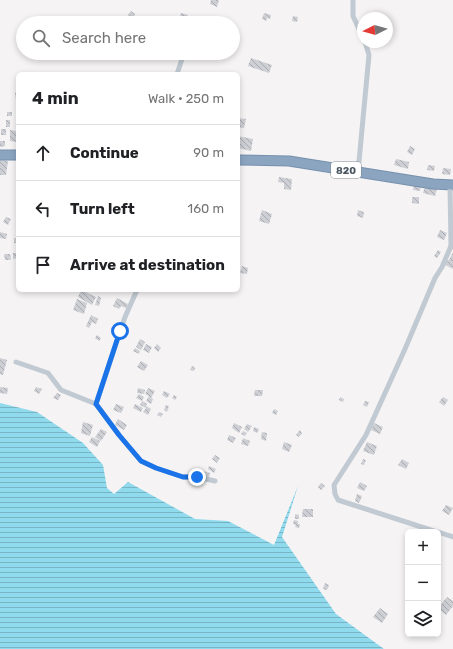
<!DOCTYPE html>
<html lang="en">
<head>
<meta charset="utf-8">
<style>
  body { margin:0; font-family:Rubik,sans-serif; background:#f2f2f2; color:#202124 }
  .controls { position:absolute; right:12px; bottom:12px; display:grid; overflow:hidden; border-radius:6px; box-shadow:0 2px 6px #0003 }
  .controls button { width:36px; height:36px; display:grid; place-items:center; padding:0; border:0; border-bottom:1px solid #e0e0e0; background:#fff; color:#202124; font:20px sans-serif }
  .compass { position:absolute; left:357px; top:12px; width:36px; height:36px; border-radius:50%; background:#fff; box-shadow:0 2px 6px #0003; rotate:265deg }
  .stop { position:absolute; width:12px; height:12px; margin:-9px; border:3px solid #1a73e8; border-radius:50%; background:#fff }
  .stop.end { background:#1a73e8; border-color:#fff; box-shadow:0 1px 4px #0008 }
  .list { margin:0; padding:0; list-style:none }
  h2 { display:flex; justify-content:space-between; align-items:center; height:52px; margin:0; padding:0 16px; font-size:17px }
  h2 small { font-size:13px; font-weight:400; color:#757577 }
  .list li { display:grid; grid-template-columns:26px 1fr auto; gap:12px; align-items:center; box-sizing:border-box; height:56px; padding:0 16px; border-top:1px solid #e0e0e0 }
  .list b { display:block; font-size:15px; white-space:nowrap }
  .list em { font-size:13px; font-style:normal; color:#757577 }
  .icon { flex:none; width:22px; height:22px; fill:none; stroke:currentColor; stroke-width:2; stroke-linecap:round; stroke-linejoin:round }
  .map { position:relative; flex:none; width:453px; height:649px; overflow:hidden }
  .search { position:absolute; background:#fff; box-shadow:0 2px 6px #0003; left:16px; top:16px; width:224px; height:44px; display:flex; align-items:center; gap:10px; box-sizing:border-box; padding:0 14px; border-radius:22px; color:#757577; font-size:15px }
  .panel { position:absolute; background:#fff; box-shadow:0 2px 6px #0003; left:16px; top:72px; width:224px; height:220px; border-radius:6px }
  .map>svg:first-child { display:block }
</style>
</head>
<body>
<div class="map">
<svg width="453" height="649" viewBox="0 0 453 649">
  <defs>
    <pattern id="water-rules" width="6" height="5" patternUnits="userSpaceOnUse"><rect width="6" height="5" fill="#90daee"/><path d="M0 2.5h6" fill="none" stroke="#78b4c4"/></pattern>
    <pattern id="building-back-hatch" width="6" height="6" patternUnits="userSpaceOnUse"><rect width="6" height="6" fill="#cdcfd5"/><path d="M-1 5l2 2M0 0l6 6M5-1l2 2" fill="none" stroke="#a8abb0"/></pattern>
  </defs>
  <rect width="100%" height="100%" fill="#f5f3f3"/>
  <polygon fill="url(#water-rules)" points="0,403 37,412 83,443 103,465 107,488 114,494 128,482 195,519 228,521 274,545 298,486 282,537 336,614 384,649 0,649"/>
  <g fill="url(#building-back-hatch)">
    <polygon points="211,0 219,0 217,7 210,4"/>
    <polygon points="131,11 135,14 133,18 128,15"/>
    <polygon points="181,13 188,15 186,22 179,20"/>
    <polygon points="264,13 271,15 270,19 267,18 266,21 262,19"/>
    <polygon points="293,16 298,17 297,22 292,21"/>
    <polygon points="251,58 272,65 269,73 248,66"/>
    <polygon points="15,93 18,93 18,99 16,100"/>
    <rect x="7" y="112" width="5" height="4"/>
    <polygon points="238,118 246,119 244,128 238,127"/>
    <rect x="6" y="120" width="4" height="7"/>
    <rect x="1" y="129" width="5" height="6"/>
    <polygon points="10,130 17,131 17,142 10,141"/>
    <polygon points="238,136 253,139 251,151 238,148"/>
    <polygon points="0,141 5,141 5,146 0,147"/>
    <polygon points="410,146 415,149 412,155 407,152"/>
    <polygon points="396,159 409,162 408,169 394,165"/>
    <polygon points="0,160 8,161 6,175 0,175"/>
    <polygon points="428,165 435,166 434,171 427,170"/>
    <polygon points="443,168 451,169 450,175 442,174"/>
    <polygon points="279,177 292,179 291,190 284,189 284,183 278,182"/>
    <polygon points="414,183 421,184 420,191 413,190"/>
    <polygon points="425,186 437,189 435,196 423,193"/>
    <polygon points="412,197 419,197 419,204 412,203"/>
    <polygon points="262,210 272,214 269,224 259,221"/>
    <polygon points="358,210 364,212 363,218 357,216"/>
    <polygon points="6,217 11,219 8,225 3,222"/>
    <polygon points="440,230 447,233 444,240 437,237"/>
    <polygon points="0,232 7,234 6,239 0,238"/>
    <rect x="14" y="238" width="4" height="5"/>
    <polygon points="438,250 441,252 437,258 434,256"/>
    <polygon points="453,252 453,269 445,265 448,260 449,260"/>
    <polygon points="13,253 17,253 18,258 13,259"/>
    <polygon points="4,254 10,254 11,260 5,260"/>
    <polygon points="242,266 248,268 247,274 240,273"/>
    <polygon points="81,290 96,297 92,305 78,297"/>
    <polygon points="98,296 101,298 99,306 95,305"/>
    <polygon points="117,298 128,304 126,308 121,306 119,309 113,306"/>
    <polygon points="77,299 87,303 84,314 73,310"/>
    <polygon points="91,315 98,319 96,324 92,322 89,328 86,326"/>
    <polygon points="97,335 101,338 99,341 95,338"/>
    <polygon points="140,339 145,342 141,350 136,347"/>
    <polygon points="146,344 152,347 149,353 143,350"/>
    <polygon points="157,344 161,348 158,352 154,348"/>
    <polygon points="135,348 140,351 139,354 133,351"/>
    <polygon points="0,358 7,360 3,375 0,374"/>
    <polygon points="141,361 148,365 144,371 137,367"/>
    <polygon points="192,366 195,368 194,371 190,370"/>
    <polygon points="0,387 8,388 7,394 0,393"/>
    <polygon points="36,387 42,389 39,394 34,391"/>
    <polygon points="138,388 145,390 144,394 137,393"/>
    <polygon points="148,388 155,391 151,398 153,399 151,404 146,401 149,396 145,394"/>
    <polygon points="255,390 263,390 262,396 254,396"/>
    <polygon points="164,391 170,394 167,398 162,395"/>
    <polygon points="57,393 61,395 58,400 53,398"/>
    <polygon points="139,394 144,397 142,401 136,398"/>
    <polygon points="174,395 177,397 175,400 172,398"/>
    <polygon points="340,397 344,399 343,402 339,400"/>
    <polygon points="443,397 448,400 444,406 439,402"/>
    <polygon points="142,401 147,404 146,406 151,409 148,415 143,412 146,408 140,405"/>
    <polygon points="365,401 369,402 367,407 363,405"/>
    <polygon points="116,404 124,407 121,413 113,410"/>
    <polygon points="135,404 143,408 141,412 133,408"/>
    <polygon points="166,405 169,406 167,412 164,410"/>
    <polygon points="274,409 278,411 276,415 272,413"/>
    <polygon points="159,412 163,414 161,417 157,415"/>
    <polygon points="118,419 127,425 124,430 115,425"/>
    <polygon points="83,422 93,425 90,436 81,433"/>
    <polygon points="234,423 242,427 239,433 232,428"/>
    <polygon points="374,423 383,427 380,434 371,430"/>
    <polygon points="247,424 252,426 248,432 244,429"/>
    <polygon points="254,427 259,429 257,433 253,431"/>
    <polygon points="101,429 107,432 101,441 95,437"/>
    <polygon points="300,430 302,433 299,437 296,435"/>
    <polygon points="243,431 247,433 245,436 241,434"/>
    <polygon points="262,432 267,433 266,441 261,439"/>
    <polygon points="229,435 236,438 233,443 227,440"/>
    <polygon points="92,437 100,441 97,447 89,442"/>
    <polygon points="243,438 250,441 248,446 241,444"/>
    <polygon points="284,442 292,445 289,452 282,449"/>
    <polygon points="367,442 377,446 374,455 363,451"/>
    <polygon points="215,455 220,458 217,463 212,459"/>
    <polygon points="363,459 366,460 364,465 361,464"/>
    <polygon points="402,459 409,463 406,469 398,465"/>
    <polygon points="209,466 216,469 214,473 208,469"/>
    <polygon points="203,471 210,473 209,477 202,475"/>
    <polygon points="360,482 367,486 364,491 357,488"/>
    <polygon points="321,483 325,486 321,490 318,487"/>
    <polygon points="357,494 362,496 359,503 355,501"/>
    <polygon points="446,505 453,508 449,515 442,511"/>
    <polygon points="303,509 313,509 313,517 302,517"/>
    <polygon points="295,514 299,515 299,519 295,519"/>
    <polygon points="294,520 298,521 298,524 300,524 299,528 295,527 296,525 293,524"/>
    <polygon points="325,583 329,585 327,590 323,589"/>
    <polygon points="447,597 453,601 453,606 446,615 438,608"/>
    <polygon points="380,608 388,614 382,623 373,617"/>
  </g>
  <g fill="none" stroke-linecap="round" stroke-linejoin="round">
    <defs>
      <g id="highway">
        <polyline points="0,155 18,155"/>
        <polyline points="238,160 289,161 433,184 453,185"/>
      </g>
    </defs>
    <use href="#highway" stroke="#7690ad" stroke-width="11"/>
    <g stroke="#c1cad2" stroke-width="5">
      <polyline points="353,0 353,16 363,38"/>
      <polyline points="177,74 184,53"/>
      <polyline points="358,172 369,55 365,42"/>
      <polyline points="450,185 451,246"/>
      <polyline points="16,362 48,373 61,390 96,404 119,435 141,461 156,468 183,477 197,477 215,481"/>
      <polyline points="96,404 125,317 137,290"/>
      <polyline points="437,532 338,500 335,494 334,485 366,435 405,349 435,278 442,267 451,246 453,247"/>
      <polyline points="438,532 453,537"/>
    </g>
    <use href="#highway" stroke="#8ba5c1" stroke-width="9"/>
  </g>
  <g fill="none" stroke-linecap="round" stroke-linejoin="round">
    <polyline stroke="#1a73e8" stroke-width="5" points="120,331 96,404 119,435 141,461 156,468 183,477 197,477"/>
  </g>
  <g text-anchor="middle" stroke-width="3" stroke-linejoin="round" paint-order="stroke">
    <rect fill="#fff" stroke="#808990" stroke-width="1" x="331" y="162" width="30" height="16" rx="3"/>
    <g font-size="10" font-weight="bold" fill="#4a5661">
      <text x="346" y="174">820</text>
    </g>
  </g>
</svg>
<div class="controls">
<button>+</button>
<button>−</button>
<button><svg class="icon" aria-label="layers" viewBox="0 0 24 24"><path d="M12 4l9 5-9 5-9-5zM3 14l9 5 9-5"/></svg></button>
</div>
<svg class="compass" viewBox="-18 -18 36 36"><path d="M0-13l5 13h-10z" fill="#e53935"/><path d="M0 13l5-13h-10z" fill="#757577"/></svg>
<div class="stop" style="left:120px;top:331px"></div>
<div class="stop end" style="left:197px;top:477px"></div>
<div class="search"><svg class="icon" aria-label="search" viewBox="0 0 24 24"><circle cx="10" cy="10" r="6"/><path d="M15 15l6 6"/></svg>Search here</div>
<section class="panel">
<h2>4 min<small>Walk · 250 m</small></h2>
<ul class="list">
<li><svg class="icon" aria-label="ahead" viewBox="0 0 24 24"><path d="M12 20V5M6 11l6-6 6 6"/></svg><div><b>Continue</b></div><em>90 m</em></li>
<li><svg class="icon" aria-label="left" viewBox="0 0 24 24"><path d="M17 20v-9H6M10 6l-5 5 5 5"/></svg><div><b>Turn left</b></div><em>160 m</em></li>
<li><svg class="icon" aria-label="arrive" viewBox="0 0 24 24"><path d="M6 21V4h12l-3 4 3 4H6"/></svg><div><b>Arrive at destination</b></div></li>
</ul>
</section>
</div>
</body>
</html>
